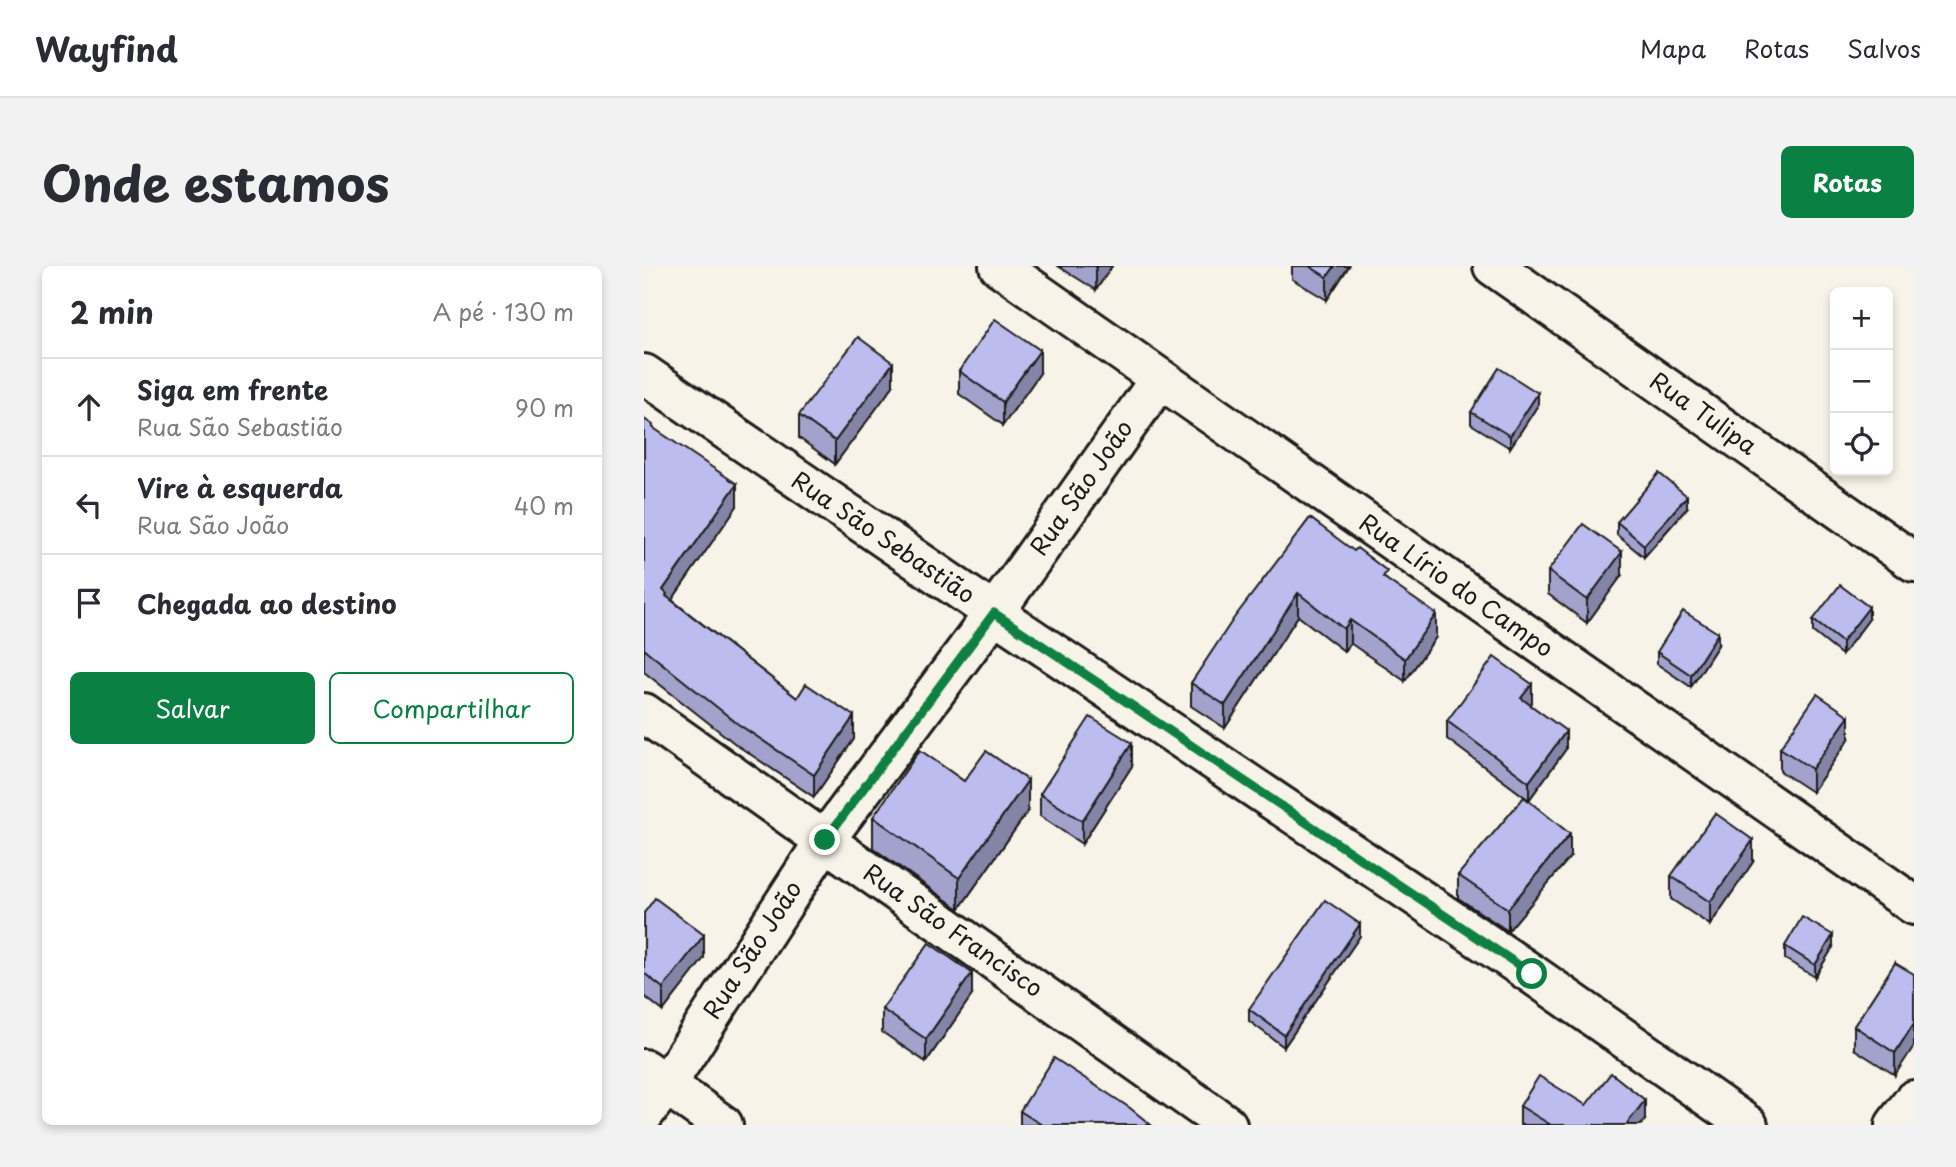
<!DOCTYPE html>
<html lang="pt">
<head>
<meta charset="utf-8">
<style>
  body { margin:0; font-family:"Playpen Sans",sans-serif; background:#f2f2f3; color:#2b2b33 }
  .controls { position:absolute; right:21px; top:21px; display:grid; overflow:hidden; border-radius:10px; box-shadow:0 4px 10px #0003 }
  .controls button { width:63px; height:63px; display:grid; place-items:center; padding:0; border:0; border-bottom:2px solid #e1e1e2; background:#fff; color:#2b2b33; font:35px sans-serif }
  .stop { position:absolute; width:21px; height:21px; margin:-16px; border:5px solid #0b8043; border-radius:50%; background:#fff }
  .stop.end { background:#0b8043; border-color:#fff; box-shadow:0 2px 7px #0008 }
  .list { margin:0; padding:0; list-style:none }
  h2 { display:flex; justify-content:space-between; align-items:center; height:91px; margin:0; padding:0 28px; font-size:30px }
  h2 small { font-size:23px; font-weight:400; color:#7c7c81 }
  .list li { display:grid; grid-template-columns:46px 1fr auto; gap:21px; align-items:center; box-sizing:border-box; height:98px; padding:0 28px; border-top:2px solid #e1e1e2 }
  .list b { display:block; font-size:26px; white-space:nowrap }
  .list p { margin:0; font-size:23px; white-space:nowrap; color:#7c7c81 }
  .list em { font-size:23px; font-style:normal; color:#7c7c81 }
  .actions { display:flex; gap:14px; padding:21px 28px }
  .actions a { flex:1; padding:16px 0; border:2px solid #0b8043; border-radius:10px; text-align:center; font-size:24px; color:#0b8043 }
  .actions .main { background:#0b8043; color:#fff }
  .icon { flex:none; width:38px; height:38px; fill:none; stroke:currentColor; stroke-width:2; stroke-linecap:round; stroke-linejoin:round }
  .map { position:relative; flex:none; width:1270px; height:859px; overflow:hidden; border-radius:10px }
  header { display:flex; align-items:center; gap:42px; box-sizing:border-box; height:98px; padding:0 35px; background:#fff; border-bottom:2px solid #e1e1e2 }
  header strong { font-size:33px }
  nav { display:flex; gap:38px; margin-inline-start:auto; font-size:24px }
  .intro { display:flex; align-items:center; justify-content:space-between; box-sizing:border-box; height:168px; padding:0 42px }
  h1 { margin:0; font-size:49px }
  .button { padding:18px 32px; border-radius:10px; background:#0b8043; color:#fff; font-size:24px; font-weight:700 }
  main { display:flex; gap:42px; padding:0 42px }
  aside { flex:1; background:#fff; border-radius:10px; box-shadow:0 4px 10px #0003 }
  .map>svg:first-child { display:block }
</style>
</head>
<body>
<header>
<strong>Wayfind</strong>
<nav><a>Mapa</a><a>Rotas</a><a>Salvos</a></nav>
</header>
<div class="intro"><h1>Onde estamos</h1><a class="button">Rotas</a></div>
<main>
<aside>
<h2>2 min<small>A pé · 130 m</small></h2>
<ul class="list">
<li><svg class="icon" aria-label="ahead" viewBox="0 0 24 24"><path d="M12 20V5M6 11l6-6 6 6"/></svg><div><b>Siga em frente</b><p>Rua São Sebastião</p></div><em>90 m</em></li>
<li><svg class="icon" aria-label="left" viewBox="0 0 24 24"><path d="M17 20v-9H6M10 6l-5 5 5 5"/></svg><div><b>Vire à esquerda</b><p>Rua São João</p></div><em>40 m</em></li>
<li><svg class="icon" aria-label="arrive" viewBox="0 0 24 24"><path d="M6 21V4h12l-3 4 3 4H6"/></svg><div><b>Chegada ao destino</b></div></li>
</ul>
<div class="actions"><a class="main">Salvar</a><a>Compartilhar</a></div>
</aside>
<div class="map">
<svg width="1270" height="859" viewBox="0 0 1270 859">
  <rect width="100%" height="100%" fill="#f7f3e8"/>
  <filter id="ink" filterUnits="userSpaceOnUse"><feTurbulence type="fractalNoise" baseFrequency=".0143" numOctaves="2"/><feDisplacementMap in="SourceGraphic" scale="14" xChannelSelector="R" yChannelSelector="G"/><feConvolveMatrix kernelMatrix="1 2 1 2 8 2 1 2 1" color-interpolation-filters="sRGB"/></filter>
  <g filter="url(#ink)">
    <g fill="none" stroke-linecap="round" stroke-linejoin="round">
      <defs>
        <g id="street">
          <polyline points="355,0 1270,639"/>
          <polyline points="849,0 1270,296"/>
          <polyline points="0,108 350,347 888,708 1104,859"/>
          <polyline points="0,447 583,859"/>
          <polyline points="0,803 79,859"/>
          <polyline points="0,848 22,819 181,574 350,347 516,113"/>
          <polyline points="1251,859 1270,834"/>
        </g>
      </defs>
      <use href="#street" stroke="#1c1c1c" stroke-width="44"/>
      <use href="#street" stroke="#f7f3e8" stroke-width="38"/>
    </g>
    <g fill="#a2a2cd" stroke="#1c1c1c" stroke-width="2">
      <polygon points="414,0 468,0 452,24"/>
      <polygon points="648,0 705,0 683,34 648,13"/>
      <polygon points="315,105 396,107 359,159 315,128"/>
      <polygon points="249,120 191,198 155,172 155,149"/>
      <polygon points="894,139 866,182 827,158 827,146"/>
      <polygon points="0,153 93,240 28,334 153,432 210,473 170,531 94,480 0,406"/>
      <polygon points="1043,242 1000,291 973,269 973,256"/>
      <polygon points="666,252 743,314 792,371 761,415 706,377 700,385 654,350 581,462 547,440 547,417"/>
      <polygon points="904,305 978,309 943,357 904,328"/>
      <polygon points="1225,353 1198,389 1169,366 1169,354"/>
      <polygon points="1074,379 1047,421 1013,398 1013,386"/>
      <polygon points="888,437 886,438 922,483 885,534 803,473 803,455"/>
      <polygon points="1205,473 1168,526 1136,505 1136,482"/>
      <polygon points="488,500 438,578 396,550 396,528"/>
      <polygon points="320,515 384,545 315,643 229,582 229,551"/>
      <polygon points="926,591 864,665 814,632 814,609"/>
      <polygon points="1109,596 1066,659 1027,633 1027,610"/>
      <polygon points="0,647 60,692 19,745 0,730"/>
      <polygon points="716,670 640,781 605,755 605,743"/>
      <polygon points="1141,680 1189,681 1171,711 1141,693"/>
      <polygon points="1251,697 1251,809 1210,783 1210,760"/>
      <polygon points="328,729 282,796 238,766 238,743"/>
      <polygon points="942,839 1001,854 997,859 876,859 876,840"/>
      <polygon points="376,845 507,859 376,859"/>
    </g>
    <g fill="#8484a7" stroke="#1c1c1c" stroke-width="2">
      <polygon points="453,0 468,0 452,24 452,1"/>
      <polygon points="691,0 705,0 683,34 683,11"/>
      <polygon points="396,84 396,107 359,159 359,136"/>
      <polygon points="249,97 249,120 191,198 191,175"/>
      <polygon points="894,127 894,139 866,182 866,170"/>
      <polygon points="93,218 93,240 23,341 19,324"/>
      <polygon points="1043,230 1043,242 1000,291 1000,279"/>
      <polygon points="978,286 978,309 943,357 943,334"/>
      <polygon points="654,327 654,350 581,462 581,439"/>
      <polygon points="1225,341 1225,353 1198,389 1198,376"/>
      <polygon points="792,348 792,371 761,415 761,393"/>
      <polygon points="706,354 706,377 700,385 700,363"/>
      <polygon points="1074,367 1074,379 1047,421 1047,409"/>
      <polygon points="888,418 888,437 877,451 877,432"/>
      <polygon points="210,450 210,473 170,531 170,509"/>
      <polygon points="1205,450 1205,473 1168,526 1168,503"/>
      <polygon points="922,465 922,483 885,534 885,516"/>
      <polygon points="488,477 488,500 438,578 438,555"/>
      <polygon points="384,514 384,545 315,643 315,612"/>
      <polygon points="926,568 926,591 864,665 864,643"/>
      <polygon points="1109,574 1109,596 1066,659 1066,636"/>
      <polygon points="716,658 716,670 640,781 640,769"/>
      <polygon points="60,669 60,692 19,745 19,722"/>
      <polygon points="1189,669 1189,681 1171,711 1171,699"/>
      <polygon points="328,707 328,729 282,796 282,773"/>
      <polygon points="1270,757 1270,780 1251,809 1251,787"/>
      <polygon points="1001,834 1001,854 997,859 982,859"/>
    </g>
    <g fill="#bcbcee" stroke="#1c1c1c" stroke-width="2">
      <polygon points="665,0 691,0 683,11"/>
      <polygon points="351,53 396,84 359,136 315,105"/>
      <polygon points="214,71 249,97 191,175 155,149"/>
      <polygon points="855,102 894,127 866,170 827,146"/>
      <polygon points="0,153 9,159 8,161 93,218 19,324 23,328 22,330 153,432 162,418 210,450 170,509 94,458 0,383"/>
      <polygon points="1015,207 1043,230 1000,279 973,256"/>
      <polygon points="666,252 710,285 713,282 743,305 739,311 792,348 761,393 706,354 700,363 654,327 581,439 547,417 590,352"/>
      <polygon points="939,258 978,286 943,334 904,305"/>
      <polygon points="1196,319 1225,341 1198,376 1169,354"/>
      <polygon points="1039,345 1074,367 1047,409 1013,386"/>
      <polygon points="850,391 888,418 877,432 922,465 885,516 803,455"/>
      <polygon points="1173,428 1205,450 1168,503 1136,482"/>
      <polygon points="446,451 488,477 438,555 396,528"/>
      <polygon points="276,484 320,515 342,485 384,514 315,612 229,551"/>
      <polygon points="880,531 926,568 864,643 814,609"/>
      <polygon points="1071,547 1109,574 1066,636 1027,610"/>
      <polygon points="11,632 60,669 19,722 0,707 0,647"/>
      <polygon points="681,634 716,658 640,769 605,743"/>
      <polygon points="1158,651 1189,669 1171,699 1141,680"/>
      <polygon points="285,677 328,707 282,773 238,743"/>
      <polygon points="1251,697 1270,708 1270,757 1251,787 1210,760"/>
      <polygon points="410,792 486,842 507,859 398,859 376,845"/>
      <polygon points="967,807 1001,834 982,859 907,859 876,840 895,810 942,839"/>
    </g>
  </g>
  <g fill="none" stroke-linecap="round" stroke-linejoin="round" filter="url(#ink)">
    <polyline stroke="#0b8043" stroke-width="9" points="181,574 350,347 888,708"/>
  </g>
  <g text-anchor="middle" stroke-width="5" stroke-linejoin="round" paint-order="stroke">
    <g font-size="24" fill="#1c1c1c" stroke="#f7f3e8">
      <text transform="translate(1059 148) rotate(35)" y="8">Rua Tulipa</text>
      <text transform="translate(438 222) rotate(-55)" y="8">Rua São João</text>
      <text transform="translate(239 272) rotate(34)" y="8">Rua São Sebastião</text>
      <text transform="translate(812 320) rotate(35)" y="8">Rua Lírio do Campo</text>
      <text transform="translate(309 665) rotate(35)" y="8">Rua São Francisco</text>
      <text transform="translate(109 684) rotate(-57)" y="8">Rua São João</text>
    </g>
  </g>
</svg>
<div class="controls">
<button>+</button>
<button>−</button>
<button><svg class="icon" aria-label="locate" viewBox="0 0 24 24"><circle cx="12" cy="12" r="6"/><path d="M12 2v4M12 18v4M2 12h4M18 12h4"/></svg></button>
</div>
<div class="stop" style="left:888px;top:708px"></div>
<div class="stop end" style="left:181px;top:574px"></div>
</div>
</main>
</body>
</html>
